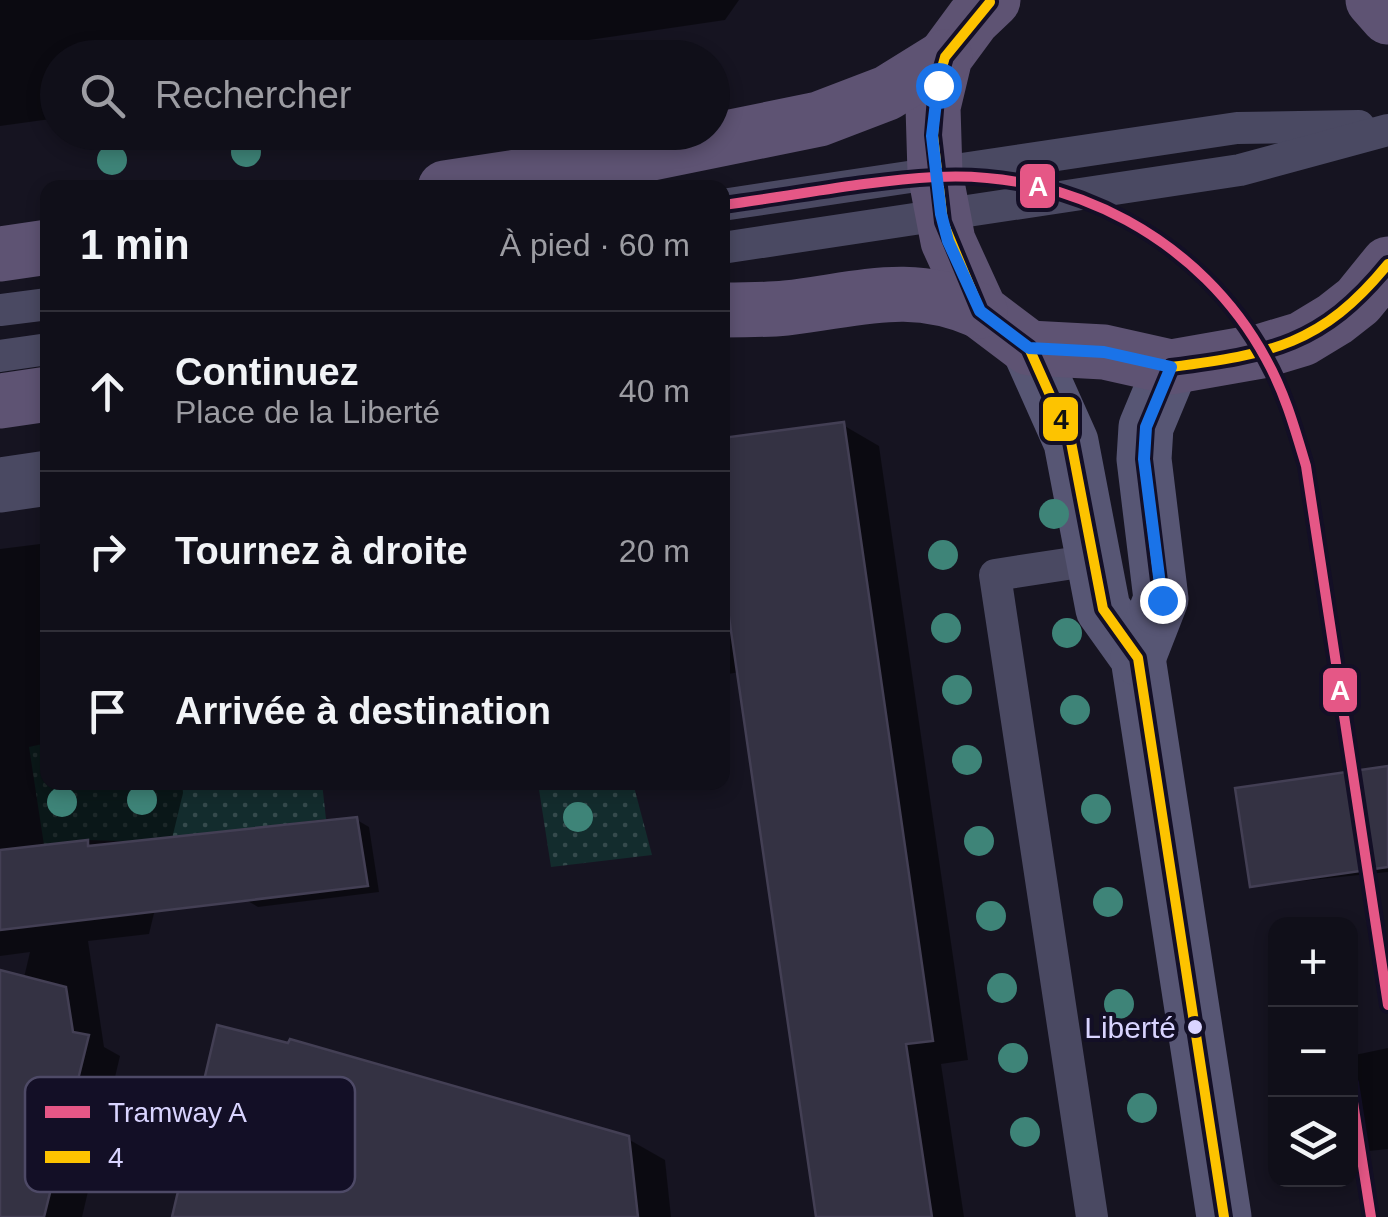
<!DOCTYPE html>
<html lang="fr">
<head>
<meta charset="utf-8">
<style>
  body { margin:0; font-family:Helvetica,sans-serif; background:#191822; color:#f1f3f6 }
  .controls { position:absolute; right:30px; bottom:30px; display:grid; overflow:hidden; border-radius:20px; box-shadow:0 5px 15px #0003 }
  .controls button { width:90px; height:90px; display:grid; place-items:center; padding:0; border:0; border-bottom:2px solid #302f38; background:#100f19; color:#f1f3f6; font:50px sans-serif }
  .stop { position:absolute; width:30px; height:30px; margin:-22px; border:8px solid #1a73e8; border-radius:50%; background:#fff }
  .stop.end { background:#1a73e8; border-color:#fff; box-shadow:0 2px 10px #0008 }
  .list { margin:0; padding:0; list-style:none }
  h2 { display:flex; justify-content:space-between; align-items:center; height:130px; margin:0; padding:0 40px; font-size:42px }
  h2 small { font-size:32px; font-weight:400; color:#9c9ca2 }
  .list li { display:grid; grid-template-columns:65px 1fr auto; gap:30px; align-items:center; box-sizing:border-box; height:160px; padding:0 40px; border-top:2px solid #302f38 }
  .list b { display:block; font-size:38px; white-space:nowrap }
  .list p { margin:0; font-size:32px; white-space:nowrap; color:#9c9ca2 }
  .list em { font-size:32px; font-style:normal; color:#9c9ca2 }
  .icon { flex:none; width:55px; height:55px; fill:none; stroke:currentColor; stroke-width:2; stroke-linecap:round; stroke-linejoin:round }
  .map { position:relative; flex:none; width:1388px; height:1217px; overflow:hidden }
  .search { position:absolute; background:#100f19; box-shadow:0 5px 15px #0003; left:40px; top:40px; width:690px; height:110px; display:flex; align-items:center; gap:25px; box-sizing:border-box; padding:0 35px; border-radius:55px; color:#9c9ca2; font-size:38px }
  .panel { position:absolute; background:#100f19; box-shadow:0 5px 15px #0003; left:40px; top:180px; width:690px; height:610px; border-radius:20px }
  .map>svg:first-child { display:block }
</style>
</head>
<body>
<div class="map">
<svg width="1388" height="1217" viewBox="0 0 1388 1217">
  <defs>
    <pattern id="grass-dots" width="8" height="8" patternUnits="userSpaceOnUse" patternTransform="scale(2.5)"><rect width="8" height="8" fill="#132c2d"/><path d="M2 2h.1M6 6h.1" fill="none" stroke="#354a4c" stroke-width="1.8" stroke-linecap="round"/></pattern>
  </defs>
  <rect width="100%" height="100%" fill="#161421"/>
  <g fill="url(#grass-dots)">
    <polygon points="47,743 48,782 322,783 326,819 140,842 88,840 44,845 29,747"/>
    <polygon points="538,783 633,783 652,855 551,867"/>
  </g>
  <g fill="#0007">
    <polygon points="0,0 739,0 725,20 467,58 58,58 58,118 0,126"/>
    <polygon points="843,425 879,446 968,1060 941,1064 964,1217 818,1217 740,672 722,675 722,441"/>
    <polygon points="48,543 48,782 182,782 183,793 149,934 88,941 104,1047 120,1056 82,1217 0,1217 0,1080 30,952 0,956 0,549"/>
    <polygon points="1388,769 1388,872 1263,885"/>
    <polygon points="357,820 369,827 379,892 258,907 246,900"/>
    <polygon points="1388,1048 1388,1149 1350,1153 1350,1056"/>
    <polygon points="628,1139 665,1160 671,1217 174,1217"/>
  </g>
  <g fill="#343243" stroke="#433f54" stroke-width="2.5">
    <polygon points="844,422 933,1041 906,1044 932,1217 816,1217 722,569 722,438"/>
    <polygon points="1388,766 1388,867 1250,887 1235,788"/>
    <polygon points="357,817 368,886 0,930 0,850 88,840 88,846"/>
    <polygon points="0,970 66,987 73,1032 89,1035 44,1217 0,1217"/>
    <polygon points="217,1025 288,1043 290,1039 629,1136 638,1217 172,1217"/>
  </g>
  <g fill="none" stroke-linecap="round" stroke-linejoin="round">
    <g stroke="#4a4962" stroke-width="32">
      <polyline points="722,205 1237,128 1359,126"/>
      <polyline points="722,248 1240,170 1388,130"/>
      <polyline points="0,310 48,304"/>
      <polyline points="0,356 48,349"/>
      <polyline points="1092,1217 995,575 1093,560"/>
    </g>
    <polyline stroke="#4a4962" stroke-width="55" points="0,485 48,478"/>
    <g stroke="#575674" stroke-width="55">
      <polyline points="1029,348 1071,442 1103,609 1138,658 1224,1217"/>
      <polyline points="1138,658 1161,599 1144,459 1146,427 1171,367"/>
    </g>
    <g stroke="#5e5373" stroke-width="55">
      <polyline points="993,0 973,19 945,57 933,107 935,173 948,241 980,311 1029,348 1104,352 1171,367 1262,351 1302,339 1335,319 1358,301 1388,264"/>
      <polyline points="1373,0 1388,17"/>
      <polyline points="445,188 588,166 819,119 887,93 945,57"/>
      <polyline points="0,254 48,247"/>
      <path d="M722,310C743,310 765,310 786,308C858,300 909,280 980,311"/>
      <polyline points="0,401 48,394"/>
    </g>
    <defs>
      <g id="bus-1">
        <polyline points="990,2 945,57 937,85 933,135 943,222 980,311 1029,348 1071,442 1103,609 1138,658 1224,1217"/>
        <path d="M1171,367C1271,354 1322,345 1388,264"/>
        <polyline points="1159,581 1144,459 1146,427 1171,367"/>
      </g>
    </defs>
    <use href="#bus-1" stroke="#130f26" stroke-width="18"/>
    <use href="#bus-1" stroke="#fdc300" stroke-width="10"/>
    <defs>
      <g id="tram-1">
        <path d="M722,205C793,196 864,181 935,177C1069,169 1202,240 1266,359C1285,393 1295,429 1306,466L1388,1005"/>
        <polyline points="1350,1083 1371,1217"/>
      </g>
    </defs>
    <use href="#tram-1" stroke="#130f26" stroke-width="18"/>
    <use href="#tram-1" stroke="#e55786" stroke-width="10"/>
  </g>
  <g fill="#3e8478">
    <circle cx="246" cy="152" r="15"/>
    <circle cx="112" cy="160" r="15"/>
    <circle cx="1054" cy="514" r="15"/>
    <circle cx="943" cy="555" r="15"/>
    <circle cx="946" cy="628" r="15"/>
    <circle cx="1067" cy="633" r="15"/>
    <circle cx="957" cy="690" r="15"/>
    <circle cx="1075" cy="710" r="15"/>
    <circle cx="967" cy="760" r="15"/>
    <circle cx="142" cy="800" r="15"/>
    <circle cx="62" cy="802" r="15"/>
    <circle cx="1096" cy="809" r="15"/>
    <circle cx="578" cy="817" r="15"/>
    <circle cx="979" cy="841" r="15"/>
    <circle cx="1108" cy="902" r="15"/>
    <circle cx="991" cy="916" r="15"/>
    <circle cx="1002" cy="988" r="15"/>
    <circle cx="1119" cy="1004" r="15"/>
    <circle cx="1013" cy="1058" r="15"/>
    <circle cx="1142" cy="1108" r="15"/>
    <circle cx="1025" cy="1132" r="15"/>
  </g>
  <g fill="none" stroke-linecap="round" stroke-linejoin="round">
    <polyline stroke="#1a73e8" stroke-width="12" points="938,85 932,136 941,214 948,241 980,311 1029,348 1104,352 1171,367 1146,427 1144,459 1162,600"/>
  </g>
  <circle fill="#d9d4ff" stroke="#130f26" stroke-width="4" cx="1195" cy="1027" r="9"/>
  <g text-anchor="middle" stroke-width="8" stroke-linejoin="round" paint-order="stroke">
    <g font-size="30" fill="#d9d4ff" stroke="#130f26" text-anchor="end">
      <text x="1176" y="1038">Liberté</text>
    </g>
  </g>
  <rect x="25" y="1077" width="330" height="115" rx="15" fill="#130f26" stroke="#4e4a67" stroke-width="2.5"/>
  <rect x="45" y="1106" width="45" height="12" fill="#e55786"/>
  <rect x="45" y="1151" width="45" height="12" fill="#fdc300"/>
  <g font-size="28" fill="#d9d4ff">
    <text x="108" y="1122">Tramway A</text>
    <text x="108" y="1167">4</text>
  </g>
  <g stroke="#130f26" stroke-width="4">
    <rect x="1018" y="162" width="39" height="48" rx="10" fill="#e55786"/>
    <rect x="1041" y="395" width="39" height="48" rx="10" fill="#fdc300"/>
    <rect x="1321" y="666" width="38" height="48" rx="10" fill="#e55786"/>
  </g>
  <g font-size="28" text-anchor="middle" font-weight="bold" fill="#fff">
    <text x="1038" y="196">A</text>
    <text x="1340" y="700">A</text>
  </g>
  <g font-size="28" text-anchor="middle" font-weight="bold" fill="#111">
    <text x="1061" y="429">4</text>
  </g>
</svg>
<div class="controls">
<button>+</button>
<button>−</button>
<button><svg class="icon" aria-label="layers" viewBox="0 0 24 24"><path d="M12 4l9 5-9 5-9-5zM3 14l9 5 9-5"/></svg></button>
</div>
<div class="stop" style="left:938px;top:85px"></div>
<div class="stop end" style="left:1162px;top:600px"></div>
<div class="search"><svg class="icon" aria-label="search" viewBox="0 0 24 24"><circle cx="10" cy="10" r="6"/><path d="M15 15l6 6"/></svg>Rechercher</div>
<section class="panel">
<h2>1 min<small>À pied · 60 m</small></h2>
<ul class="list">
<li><svg class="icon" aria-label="ahead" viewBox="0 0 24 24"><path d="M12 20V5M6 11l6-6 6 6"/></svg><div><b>Continuez</b><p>Place de la Liberté</p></div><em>40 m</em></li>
<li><svg class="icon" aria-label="right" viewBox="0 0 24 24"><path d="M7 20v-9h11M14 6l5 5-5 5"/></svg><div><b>Tournez à droite</b></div><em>20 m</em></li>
<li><svg class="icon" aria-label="arrive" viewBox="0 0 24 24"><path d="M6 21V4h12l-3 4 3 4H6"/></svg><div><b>Arrivée à destination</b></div></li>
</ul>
</section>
</div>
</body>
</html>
